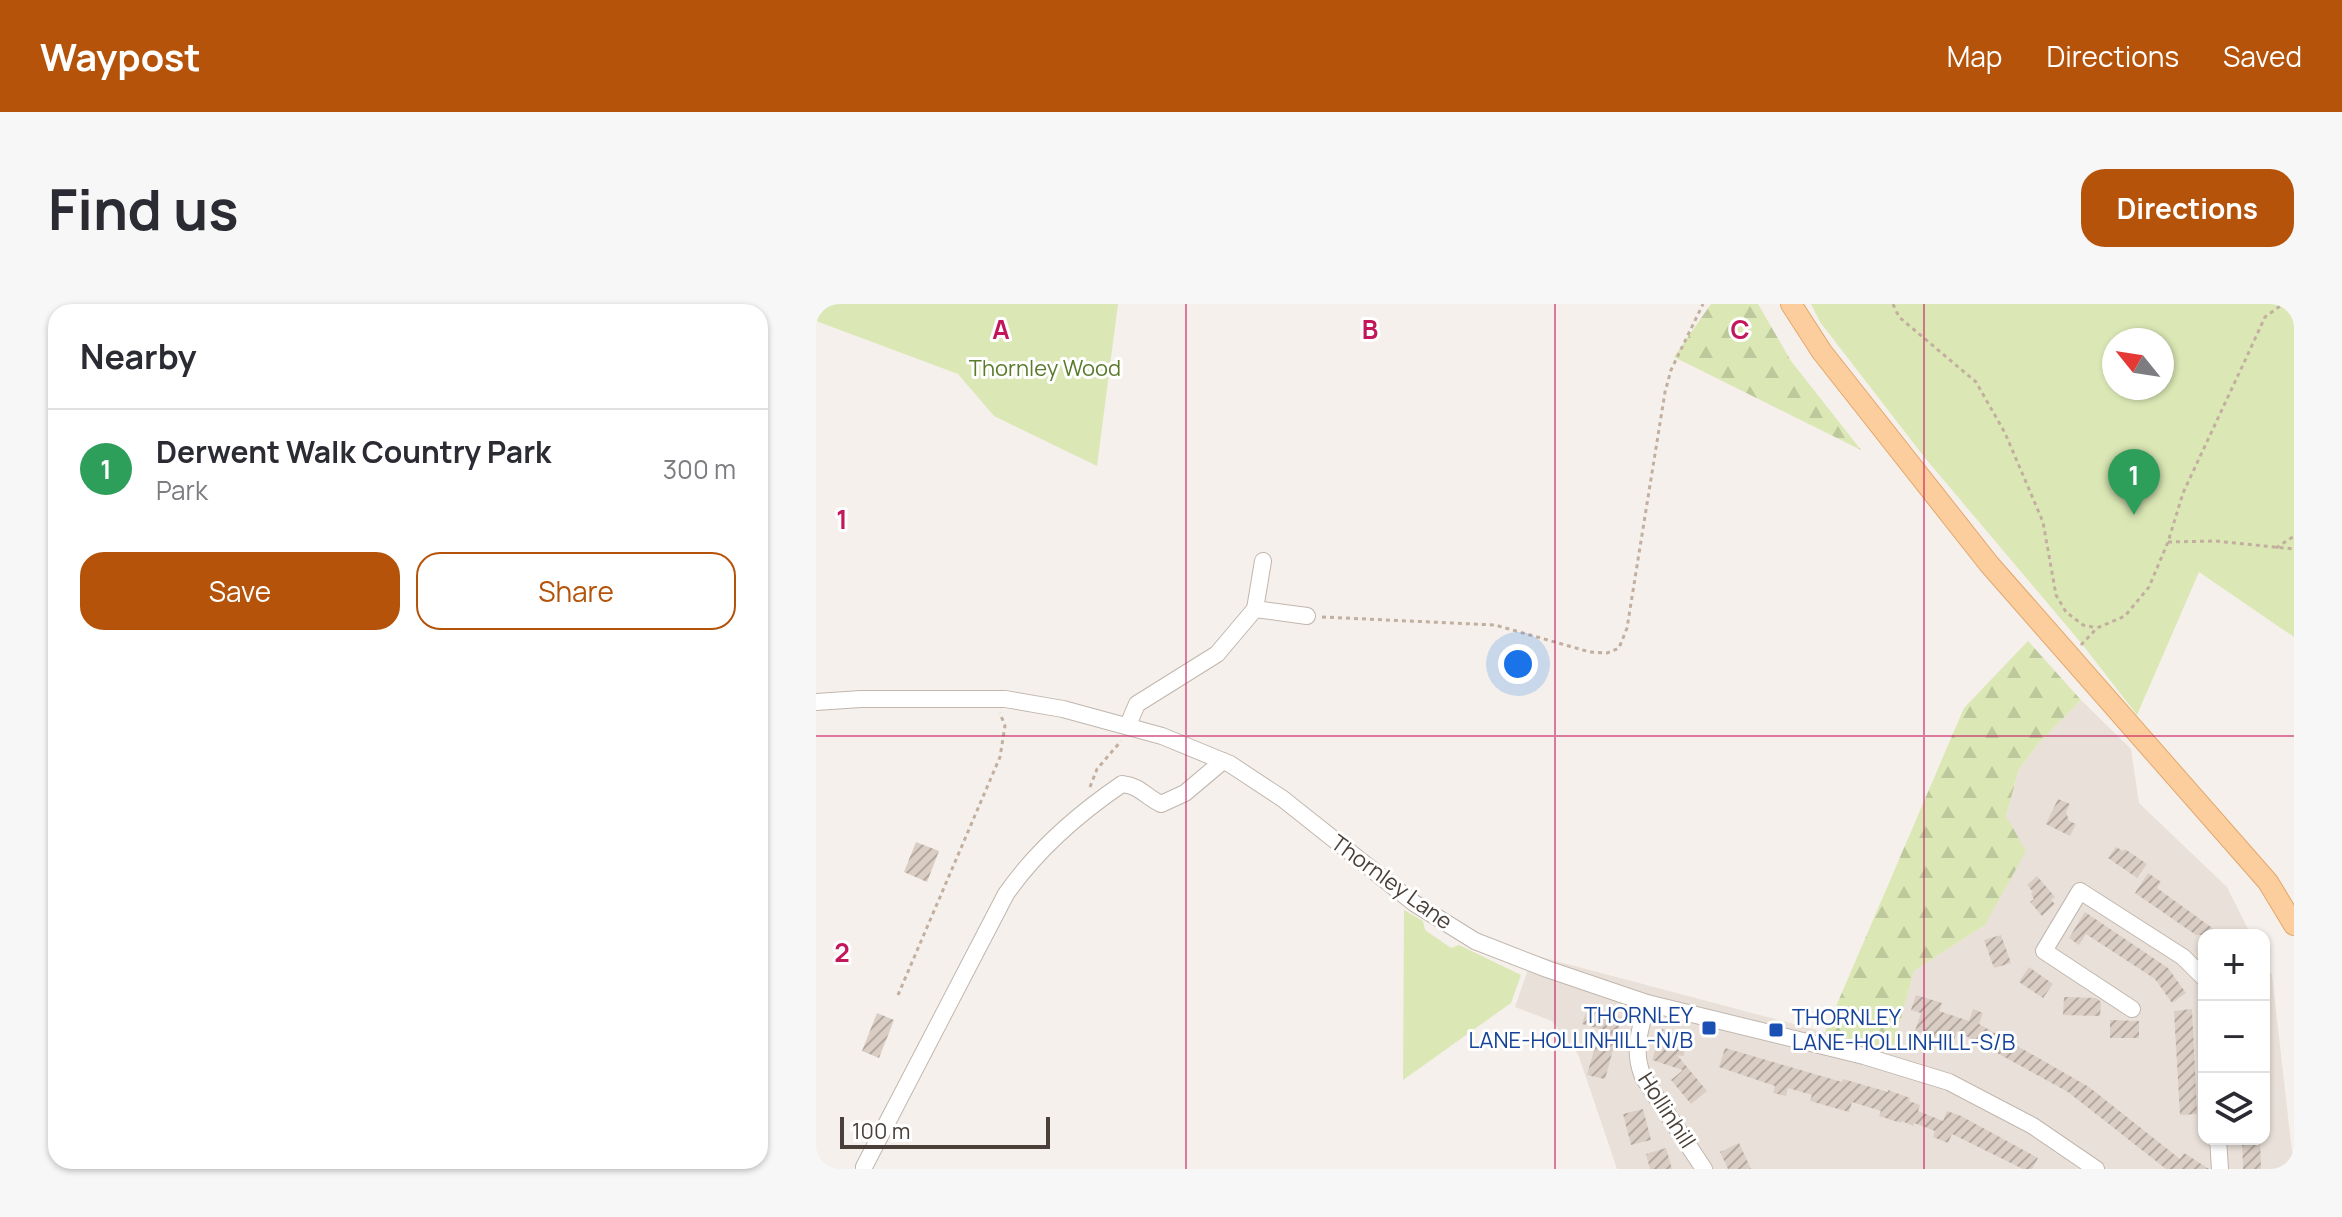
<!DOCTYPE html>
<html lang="en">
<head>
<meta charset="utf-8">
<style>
  body { margin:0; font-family:Manrope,sans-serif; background:#f7f7f7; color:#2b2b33 }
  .controls { position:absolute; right:24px; bottom:24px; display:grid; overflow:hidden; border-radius:16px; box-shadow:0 2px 6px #0004 }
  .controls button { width:72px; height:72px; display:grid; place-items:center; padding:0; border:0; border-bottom:2px solid #e1e1e2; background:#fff; color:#2b2b33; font:40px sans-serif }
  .compass { position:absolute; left:1286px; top:24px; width:72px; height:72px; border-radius:50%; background:#fff; box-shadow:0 2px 6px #0004; rotate:300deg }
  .scale { position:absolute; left:24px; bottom:20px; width:210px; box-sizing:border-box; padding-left:8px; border:4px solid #4a4039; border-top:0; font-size:22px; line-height:28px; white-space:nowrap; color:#4a4039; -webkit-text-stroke:6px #fff; paint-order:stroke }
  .you { position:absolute; left:702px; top:360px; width:28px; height:28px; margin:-20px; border:6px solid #fff; border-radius:50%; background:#1a73e8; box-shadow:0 0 0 12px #1a73e833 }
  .badge { display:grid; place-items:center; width:52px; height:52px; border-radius:50%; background:#b45309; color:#fff; font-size:26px; font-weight:700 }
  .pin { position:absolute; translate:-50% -66px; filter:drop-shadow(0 2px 4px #0008) }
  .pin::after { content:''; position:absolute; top:42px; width:28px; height:24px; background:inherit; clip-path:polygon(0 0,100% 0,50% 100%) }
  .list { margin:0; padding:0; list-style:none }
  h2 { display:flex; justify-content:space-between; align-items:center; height:104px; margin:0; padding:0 32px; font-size:34px }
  h2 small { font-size:26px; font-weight:400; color:#7c7c81 }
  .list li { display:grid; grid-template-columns:52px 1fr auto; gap:24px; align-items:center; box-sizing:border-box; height:120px; padding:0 32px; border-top:2px solid #e1e1e2 }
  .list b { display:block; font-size:30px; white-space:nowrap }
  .list p { margin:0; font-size:26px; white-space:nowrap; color:#7c7c81 }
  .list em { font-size:26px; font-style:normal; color:#7c7c81 }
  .actions { display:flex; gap:16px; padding:24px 32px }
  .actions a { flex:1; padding:18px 0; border:2px solid #b45309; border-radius:24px; text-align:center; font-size:28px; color:#b45309 }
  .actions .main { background:#b45309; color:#fff }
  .icon { flex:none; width:44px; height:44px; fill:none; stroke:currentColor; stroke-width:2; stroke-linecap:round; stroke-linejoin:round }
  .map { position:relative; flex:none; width:1478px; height:865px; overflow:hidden; border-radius:24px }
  header { display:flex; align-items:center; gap:48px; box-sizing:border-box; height:112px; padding:0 40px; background:#b45309; color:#fff }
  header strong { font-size:38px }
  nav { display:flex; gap:44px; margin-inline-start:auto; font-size:28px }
  .intro { display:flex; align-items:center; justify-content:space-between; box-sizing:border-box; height:192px; padding:0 48px }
  h1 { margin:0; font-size:56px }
  .button { padding:20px 36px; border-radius:24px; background:#b45309; color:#fff; font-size:28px; font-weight:700 }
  main { display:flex; gap:48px; padding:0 48px }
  aside { flex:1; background:#fff; border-radius:24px; box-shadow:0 2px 6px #0004 }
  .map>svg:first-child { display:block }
</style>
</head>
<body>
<header>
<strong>Waypost</strong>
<nav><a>Map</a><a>Directions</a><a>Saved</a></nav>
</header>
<div class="intro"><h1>Find us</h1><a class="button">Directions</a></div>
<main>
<aside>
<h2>Nearby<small></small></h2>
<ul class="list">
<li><span class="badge" style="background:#2e9e5b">1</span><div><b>Derwent Walk Country Park</b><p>Park</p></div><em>300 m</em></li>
</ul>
<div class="actions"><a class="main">Save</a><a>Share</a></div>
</aside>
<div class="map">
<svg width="1478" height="865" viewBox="0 0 1478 865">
  <defs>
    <pattern id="forest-firs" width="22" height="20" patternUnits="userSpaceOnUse" patternTransform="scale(2)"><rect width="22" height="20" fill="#dbe8b5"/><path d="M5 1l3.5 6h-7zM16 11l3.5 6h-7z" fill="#bdc89c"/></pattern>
    <pattern id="building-hatch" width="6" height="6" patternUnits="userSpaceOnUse" patternTransform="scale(2)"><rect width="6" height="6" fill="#dacdc4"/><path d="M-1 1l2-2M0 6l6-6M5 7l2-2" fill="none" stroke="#b3a8a0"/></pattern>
  </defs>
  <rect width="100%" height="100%" fill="#f5f0eb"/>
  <polygon fill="#e9e1d9" points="1265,396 1315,445 1323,499 1411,583 1435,631 1388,631 1388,835 1448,835 1448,655 1456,671 1478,865 801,865 762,750 736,717 699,703 717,651 1076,746 1098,667 1169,621 1190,512 1203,465 1223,439"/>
  <g fill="url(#forest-firs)">
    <polygon points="895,0 942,0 975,57 1045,146 858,53"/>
    <polygon points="1212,337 1265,396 1223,439 1203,465 1190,512 1210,547 1169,621 1098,667 1076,747 1009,728 1148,404"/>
  </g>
  <g fill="#dbe8b5" fill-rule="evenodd">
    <polygon points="0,0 302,0 281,162 178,112 142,70 0,17"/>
    <path d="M995,0H1478V333L1383,268L1321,411L1266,340L1109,154L1004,18ZM1346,36V84H1298V36Z"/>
    <polygon points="588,606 607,617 609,626 635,644 643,641 705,671 695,699 587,776"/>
  </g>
  <g fill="url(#building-hatch)">
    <polygon points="1242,495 1254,500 1250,508 1253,517 1260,520 1254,532 1230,520"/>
    <polygon points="100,538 123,547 111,578 88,568"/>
    <polygon points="1300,543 1307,547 1309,545 1331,560 1321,574 1292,554"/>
    <polygon points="1332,569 1345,578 1341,584 1406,631 1380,631 1319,589"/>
    <polygon points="1221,572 1239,593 1235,596 1239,600 1226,612 1214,598 1218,595 1215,590 1217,588 1211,581"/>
    <polygon points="1269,608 1352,664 1370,689 1356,699 1339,675 1270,630 1263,641 1253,634"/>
    <polygon points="1185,631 1195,659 1178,664 1168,636"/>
    <polygon points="1213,663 1237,680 1227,694 1203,678"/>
    <polygon points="1100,691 1126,699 1123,707 1153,717 1157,705 1167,709 1163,720 1273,783 1364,855 1368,849 1393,865 1350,865 1252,788 1141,727 1137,739 1099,727 1105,709 1095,706"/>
    <polygon points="1248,693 1280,694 1285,698 1284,712 1247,711"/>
    <polygon points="772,703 806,713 789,775 771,771 784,725 766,720"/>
    <polygon points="1376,705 1381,810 1364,811 1358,707"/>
    <polygon points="61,709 78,716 63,754 46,747"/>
    <polygon points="1294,716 1323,717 1323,734 1294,734"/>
    <polygon points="846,725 873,733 867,752 861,751 891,787 875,800 855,776 867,766 836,756"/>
    <polygon points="909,744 1026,778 1027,775 1072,788 1072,786 1094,794 1093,797 1104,801 1102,807 1127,817 1131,807 1145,812 1222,854 1216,865 1207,865 1136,830 1132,839 1117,833 1119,827 1098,819 1097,822 1086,817 1085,819 1063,812 1065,807 1036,798 1033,808 994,797 996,791 972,784 970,792 957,789 959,782 903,763"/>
    <polygon points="827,805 835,836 815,841 807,810"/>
    <polygon points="1426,835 1444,835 1445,865 1427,865"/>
    <polygon points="923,839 935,865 912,865 904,848"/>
    <polygon points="850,844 856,865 834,865 830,850"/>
  </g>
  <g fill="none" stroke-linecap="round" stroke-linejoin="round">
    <defs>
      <g id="minor">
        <polyline points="439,305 447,257"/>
        <polyline points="0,398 45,395 189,395 247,405 346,432 414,460 467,495 598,599 659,637 731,665 831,699 1048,752 1133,778 1217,822 1280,865"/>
        <polyline points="312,421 321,400 401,350 439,305 491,312"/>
        <path d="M831,699C824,727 816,745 827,773L888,865"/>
        <polyline points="1316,705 1228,647 1264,587 1367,653 1388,674"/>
        <polyline points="1402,835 1404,865"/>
        <path d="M48,863L190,590C220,547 262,510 306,480C325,482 328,492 345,500L369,489L407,457"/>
      </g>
      <polyline id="major" points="975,0 1006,48 1173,260 1452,578 1478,621"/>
    </defs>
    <use href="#minor" stroke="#c1b6ae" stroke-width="18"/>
    <use href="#major" stroke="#e2a76c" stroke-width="22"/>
    <g stroke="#c2af9f" stroke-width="3" stroke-dasharray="4 4" stroke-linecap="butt">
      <polyline points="1077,0 1083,13 1160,78 1189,129 1227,218 1240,291 1250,308 1267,321 1281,324"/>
      <polyline points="1352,238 1399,237 1478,245"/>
      <polyline points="1460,244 1478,232"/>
      <polyline points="506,313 679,321 774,348 791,349 803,344 811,324 849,88 855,66 887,0"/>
      <polyline points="1265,341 1281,324 1309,312 1333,283 1352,238 1367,189 1432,50 1449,13 1467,0"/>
      <polyline points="274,483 281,465 305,437"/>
      <polyline points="82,691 184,453 189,422 184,409"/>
    </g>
    <use href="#minor" stroke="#fff" stroke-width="16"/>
    <use href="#major" stroke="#fcce9d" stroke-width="20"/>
  </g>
  <path fill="none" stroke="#c2185b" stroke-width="2" stroke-opacity="0.55" d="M370,0V865M739,0V865M1108,0V865M0,432H1478"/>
  <g fill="#1a4fb4" stroke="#fff" stroke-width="3">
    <rect x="885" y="716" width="16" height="16" rx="4"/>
    <rect x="952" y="718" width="16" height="16" rx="4"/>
  </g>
  <g text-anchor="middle" stroke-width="6" stroke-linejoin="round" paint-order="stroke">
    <g font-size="22" fill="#5a7b2c" stroke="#fff">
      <text x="229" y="72">Thornley Wood</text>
    </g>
    <g font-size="22" fill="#4a4039" stroke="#fff">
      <text transform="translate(576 578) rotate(36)" y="8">Thornley Lane</text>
      <text transform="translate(851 806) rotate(57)" y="8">Hollinhill</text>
    </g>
    <g font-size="22" fill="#164399" stroke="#fff" text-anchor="end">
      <text x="877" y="719">THORNLEY<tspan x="877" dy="25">LANE-HOLLINHILL-N/B</tspan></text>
      <text x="976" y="721" text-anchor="start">THORNLEY<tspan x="976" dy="25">LANE-HOLLINHILL-S/B</tspan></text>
    </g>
  </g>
  <g font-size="26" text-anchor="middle" font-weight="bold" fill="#c2185b" stroke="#fff" stroke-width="6" stroke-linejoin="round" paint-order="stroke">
    <text x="185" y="35">A</text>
    <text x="554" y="35">B</text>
    <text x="924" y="35">C</text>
    <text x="26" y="225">1</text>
    <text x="26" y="658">2</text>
  </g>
</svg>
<div class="controls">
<button>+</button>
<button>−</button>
<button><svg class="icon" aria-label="layers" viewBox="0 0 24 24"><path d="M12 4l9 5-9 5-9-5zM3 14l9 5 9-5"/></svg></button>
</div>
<svg class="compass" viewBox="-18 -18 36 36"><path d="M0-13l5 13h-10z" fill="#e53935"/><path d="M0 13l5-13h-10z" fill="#7c7c81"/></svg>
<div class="scale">100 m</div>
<div class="you"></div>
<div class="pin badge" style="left:1318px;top:211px;background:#2e9e5b">1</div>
</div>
</main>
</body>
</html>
